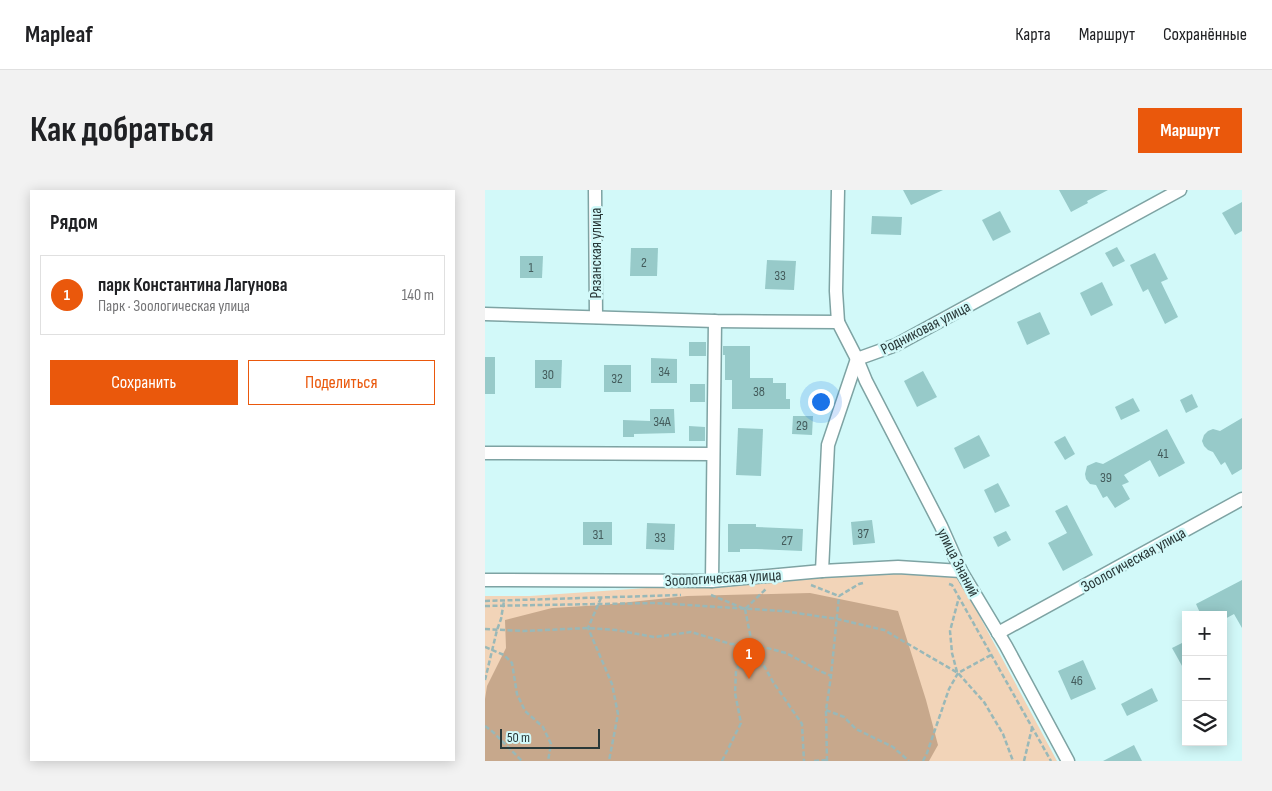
<!DOCTYPE html>
<html lang="ru">
<head>
<meta charset="utf-8">
<style>
  body { margin:0; font-family:"Sofia Sans Condensed",sans-serif; background:#f2f2f2; color:#202124 }
  .controls { position:absolute; right:15px; bottom:15px; display:grid; overflow:hidden; border-radius:0px; box-shadow:0 2px 12px #0003 }
  .controls button { width:45px; height:45px; display:grid; place-items:center; padding:0; border:0; border-bottom:1px solid #e0e0e0; background:#fff; color:#202124; font:25px sans-serif }
  .scale { position:absolute; left:15px; bottom:12px; width:100px; box-sizing:border-box; padding-left:5px; border:2px solid #293838; border-top:0; font-size:14px; line-height:18px; white-space:nowrap; color:#293838; -webkit-text-stroke:4px #d2f9f9; paint-order:stroke }
  .you { position:absolute; left:335px; top:211px; width:18px; height:18px; margin:-12px; border:4px solid #fff; border-radius:50%; background:#1a73e8; box-shadow:0 0 0 8px #1a73e833 }
  .badge { display:grid; place-items:center; width:32px; height:32px; border-radius:50%; background:#ea580c; color:#fff; font-size:16px; font-weight:700 }
  .pin { position:absolute; translate:-50% -41px; filter:drop-shadow(0 1px 2px #0008) }
  .pin::after { content:''; position:absolute; top:26px; width:18px; height:15px; background:inherit; clip-path:polygon(0 0,100% 0,50% 100%) }
  .list { margin:0; padding:0; list-style:none }
  h2 { display:flex; justify-content:space-between; align-items:center; height:65px; margin:0; padding:0 20px; font-size:21px }
  h2 small { font-size:16px; font-weight:400; color:#757577 }
  .list li { display:grid; grid-template-columns:32px 1fr auto; gap:15px; align-items:center; box-sizing:border-box; height:80px; margin:0 10px 10px; padding:0 10px; border:1px solid #e0e0e0; border-radius:0px }
  .list b { display:block; font-size:19px; white-space:nowrap }
  .list p { margin:0; font-size:16px; white-space:nowrap; color:#757577 }
  .list em { font-size:16px; font-style:normal; color:#757577 }
  .actions { display:flex; gap:10px; padding:15px 20px }
  .actions a { flex:1; padding:11px 0; border:1px solid #ea580c; border-radius:0px; text-align:center; font-size:18px; color:#ea580c }
  .actions .main { background:#ea580c; color:#fff }
  .icon { flex:none; width:28px; height:28px; fill:none; stroke:currentColor; stroke-width:2; stroke-linecap:round; stroke-linejoin:round }
  .map { position:relative; flex:none; width:757px; height:571px; overflow:hidden; border-radius:0px }
  header { display:flex; align-items:center; gap:30px; box-sizing:border-box; height:70px; padding:0 25px; background:#fff; border-bottom:1px solid #e0e0e0 }
  header strong { font-size:24px }
  nav { display:flex; gap:28px; margin-inline-start:auto; font-size:18px }
  .intro { display:flex; align-items:center; justify-content:space-between; box-sizing:border-box; height:120px; padding:0 30px }
  h1 { margin:0; font-size:35px }
  .button { padding:12px 22px; border-radius:0px; background:#ea580c; color:#fff; font-size:18px; font-weight:700 }
  main { display:flex; gap:30px; padding:0 30px }
  aside { flex:1; background:#fff; border-radius:0px; box-shadow:0 2px 12px #0003 }
  .map>svg:first-child { display:block }
</style>
</head>
<body>
<header>
<strong>Mapleaf</strong>
<nav><a>Карта</a><a>Маршрут</a><a>Сохранённые</a></nav>
</header>
<div class="intro"><h1>Как добраться</h1><a class="button">Маршрут</a></div>
<main>
<aside>
<h2>Рядом<small></small></h2>
<ul class="list">
<li><span class="badge">1</span><div><b>парк Константина Лагунова</b><p>Парк · Зоологическая улица</p></div><em>140 m</em></li>
</ul>
<div class="actions"><a class="main">Сохранить</a><a>Поделиться</a></div>
</aside>
<div class="map">
<svg width="757" height="571" viewBox="0 0 757 571">
  <rect width="100%" height="100%" fill="#d2f9f9"/>
  <polygon fill="#f2d4b8" points="429,382 473,386 572,571 0,571 0,406 45,406 249,392"/>
  <polygon fill="#c7a88c" points="325,403 413,421 441,510 453,555 444,571 0,571 0,509 2,496 21,458 20,430 67,418 117,415 202,406"/>
  <g fill="#97cac9">
    <polygon points="418,0 458,0 426,15"/>
    <polygon points="574,0 623,0 602,11 603,13 586,22"/>
    <polygon points="757,12 757,41 750,45 737,23"/>
    <polygon points="515,21 526,42 508,51 497,30"/>
    <polygon points="387,26 417,27 416,45 386,44"/>
    <polygon points="632,57 640,71 628,77 620,63"/>
    <polygon points="146,58 173,58 172,86 145,86"/>
    <polygon points="670,63 683,89 676,92 693,127 680,134 663,99 658,102 645,75"/>
    <polygon points="35,66 58,66 57,88 35,88"/>
    <polygon points="282,70 311,71 309,100 280,99"/>
    <polygon points="617,92 628,115 606,126 595,103"/>
    <polygon points="555,122 565,144 542,155 532,132"/>
    <rect x="204" y="152" width="17" height="14"/>
    <polygon points="238,156 265,156 265,188 288,188 288,193 301,193 301,209 305,209 305,219 247,219 247,190 240,190 240,165 238,165"/>
    <rect x="0" y="167" width="10" height="37"/>
    <polygon points="166,168 192,169 192,193 166,193"/>
    <polygon points="50,170 77,170 76,198 50,198"/>
    <rect x="119" y="175" width="27" height="27"/>
    <polygon points="438,181 452,207 432,217 419,191"/>
    <rect x="205" y="194" width="15" height="18"/>
    <polygon points="707,204 713,217 701,223 695,210"/>
    <polygon points="648,208 655,221 636,230 630,217"/>
    <polygon points="165,219 189,219 190,243 149,244 149,247 138,247 138,230 165,231"/>
    <polygon points="308,226 328,226 327,245 307,244"/>
    <polygon points="757,228 757,279 747,285 740,272 736,275 728,262 723,260 719,256 717,251 719,245 723,241 728,239 735,241"/>
    <polygon points="204,236 220,237 220,251 204,251"/>
    <polygon points="253,238 278,239 276,286 251,285"/>
    <polygon points="682,239 700,273 674,287 665,270 639,285 644,292 637,295 645,309 630,318 622,306 618,308 611,295 605,294 601,289 600,284 602,276 611,272 618,274"/>
    <polygon points="494,245 505,266 479,279 469,258"/>
    <polygon points="580,246 590,264 580,270 569,252"/>
    <polygon points="513,293 525,316 510,323 499,300"/>
    <polygon points="582,315 608,365 578,381 563,353 582,343 570,321"/>
    <polygon points="387,330 390,353 368,355 366,332"/>
    <rect x="98" y="332" width="29" height="23"/>
    <polygon points="162,333 190,334 189,360 161,359"/>
    <polygon points="243,334 271,334 271,337 318,339 317,361 271,359 255,359 255,362 243,362"/>
    <polygon points="521,341 526,350 513,357 508,347"/>
    <polygon points="757,390 757,438 749,424 738,430 738,425 716,425 711,414"/>
    <polygon points="701,451 701,483 687,458"/>
    <polygon points="598,470 611,499 586,510 573,481"/>
    <polygon points="667,498 673,511 642,526 636,514"/>
    <polygon points="649,555 657,571 618,571"/>
  </g>
  <g fill="none" stroke-linecap="round" stroke-linejoin="round">
    <defs>
      <g id="minor">
        <polyline points="110,0 111,127"/>
        <polyline points="353,0 351,101 353,132"/>
        <polyline points="0,124 230,131 353,132 372,169 381,191 456,336 476,381 521,456 583,571"/>
        <polyline points="372,169 411,155 695,0"/>
        <polyline points="0,263 228,264"/>
        <polyline points="337,381 343,255 372,169"/>
        <polyline points="0,390 227,391 337,381 413,377 476,381"/>
        <polyline points="227,391 230,131"/>
        <polyline points="513,443 757,309"/>
      </g>
    </defs>
    <use href="#minor" stroke="#7ea3a3" stroke-width="15"/>
    <g stroke="#99b8b8" stroke-width="2.5" stroke-dasharray="5 2.5" stroke-linecap="butt">
      <polyline points="464,394 467,395 566,571"/>
      <polyline points="326,395 354,406 374,394 378,393"/>
      <polyline points="226,405 260,419 282,398"/>
      <polyline points="116,408 103,438 127,494 133,524 124,571"/>
      <polyline points="0,411 196,405"/>
      <polyline points="0,416 170,413 298,421 352,429 399,440 473,483 499,512 518,544 528,571"/>
      <polyline points="260,419 267,454 288,492 317,534 319,571"/>
      <polyline points="0,439 39,441 103,438 131,440 169,447 206,442 246,454 267,454 301,463 333,480 346,486"/>
      <polyline points="0,457 19,465 27,473 32,504 40,521 58,537 66,554 63,571"/>
      <polyline points="472,482 467,463 465,441 474,407"/>
      <polyline points="0,490 12,440 16,429 19,411"/>
      <polyline points="341,520 359,527 371,539 408,557 424,571"/>
      <polyline points="0,536 8,542 37,571"/>
      <polyline points="237,571 256,533 250,503 251,482 258,464 267,454"/>
      <polyline points="329,571 342,570"/>
      <polyline points="342,571 341,520 346,486 354,406"/>
      <polyline points="438,571 442,563 464,499 473,483 506,465"/>
      <polyline points="539,571 547,538"/>
    </g>
    <use href="#minor" stroke="#fff" stroke-width="12"/>
  </g>
  <g text-anchor="middle" stroke-width="5" stroke-linejoin="round" paint-order="stroke">
    <g font-size="14" fill="#445c5c">
      <text x="159" y="77">2</text>
      <text x="46" y="82">1</text>
      <text x="295" y="90">33</text>
      <text x="179" y="186">34</text>
      <text x="63" y="189">30</text>
      <text x="132" y="193">32</text>
      <text x="274" y="206">38</text>
      <text x="177" y="236">34А</text>
      <text x="317" y="240">29</text>
      <text x="678" y="268">41</text>
      <text x="621" y="292">39</text>
      <text x="378" y="348">37</text>
      <text x="113" y="349">31</text>
      <text x="175" y="352">33</text>
      <text x="302" y="355">27</text>
      <text x="592" y="495">46</text>
    </g>
    <g font-size="16" fill="#293838" stroke="#d2f9f9">
      <text transform="translate(110 63) rotate(-90)" y="6">Рязанская улица</text>
      <text transform="translate(440 137) rotate(-27)" y="6">Родниковая улица</text>
      <text transform="translate(648 369) rotate(-29)" y="6">Зоологическая улица</text>
      <text transform="translate(474 372) rotate(63)" y="6">улица Знаний</text>
      <text transform="translate(238 387) rotate(-3)" y="6">Зоологическая улица</text>
    </g>
  </g>
</svg>
<div class="controls">
<button>+</button>
<button>−</button>
<button><svg class="icon" aria-label="layers" viewBox="0 0 24 24"><path d="M12 4l9 5-9 5-9-5zM3 14l9 5 9-5"/></svg></button>
</div>
<div class="scale">50 m</div>
<div class="you"></div>
<div class="pin badge" style="left:264px;top:489px">1</div>
</div>
</main>
</body>
</html>
